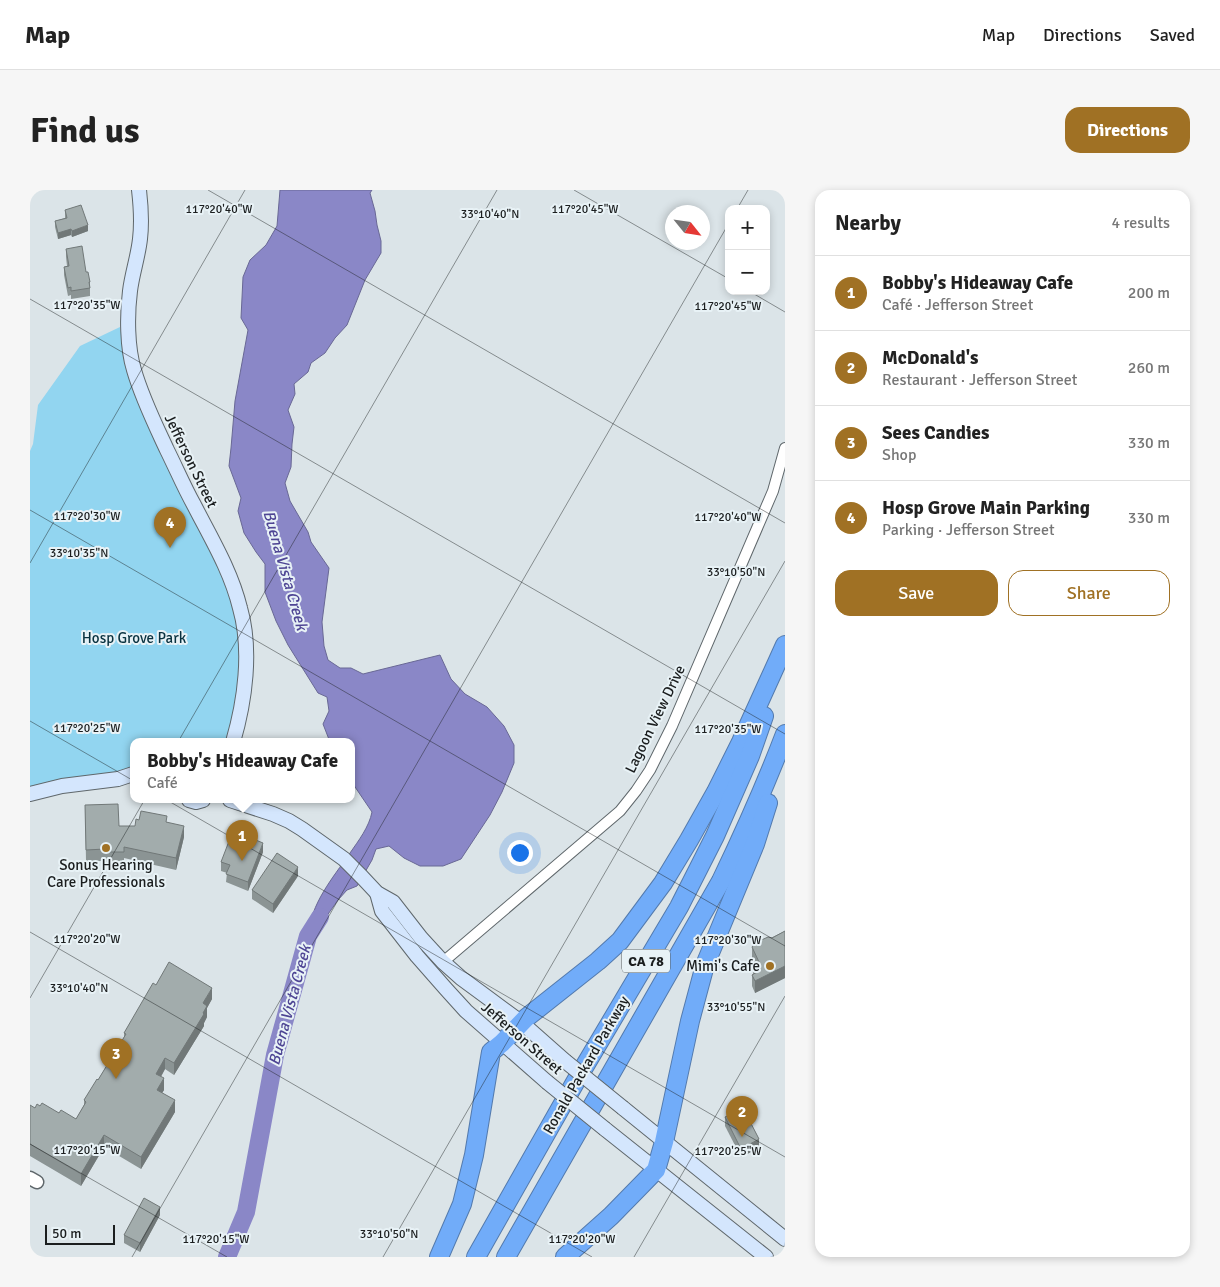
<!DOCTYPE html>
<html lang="en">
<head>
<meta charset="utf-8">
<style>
  body { margin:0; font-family:Signika,sans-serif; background:#f6f6f6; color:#222 }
  .controls { position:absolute; right:15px; top:15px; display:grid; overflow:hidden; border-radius:10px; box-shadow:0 2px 8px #0003 }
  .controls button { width:45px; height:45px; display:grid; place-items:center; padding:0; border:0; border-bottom:1px solid #e0e0e0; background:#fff; color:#222; font:25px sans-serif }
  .compass { position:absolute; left:635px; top:15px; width:45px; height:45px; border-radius:50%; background:#fff; box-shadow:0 2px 8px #0003; rotate:120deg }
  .scale { position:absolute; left:15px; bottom:12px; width:70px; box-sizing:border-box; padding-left:5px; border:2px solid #1b1e1f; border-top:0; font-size:14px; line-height:18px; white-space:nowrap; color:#1b1e1f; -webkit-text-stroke:4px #e8f2f6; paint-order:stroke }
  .you { position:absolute; left:489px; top:662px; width:18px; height:18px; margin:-12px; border:4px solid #fff; border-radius:50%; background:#1a73e8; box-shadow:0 0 0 8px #1a73e833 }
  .badge { display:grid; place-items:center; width:32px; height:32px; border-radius:50%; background:#a07124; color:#fff; font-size:16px; font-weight:700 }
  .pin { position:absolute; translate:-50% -41px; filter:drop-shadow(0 1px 2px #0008) }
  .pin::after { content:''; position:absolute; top:26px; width:18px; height:15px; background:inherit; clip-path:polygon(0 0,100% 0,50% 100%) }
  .popup { position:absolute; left:100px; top:548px; width:225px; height:65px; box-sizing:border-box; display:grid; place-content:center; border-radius:10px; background:#fff; filter:drop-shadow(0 1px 4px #0005); font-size:16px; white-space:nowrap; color:#767676 }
  .popup b { font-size:19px; color:#222 }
  .popup::after { content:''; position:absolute; left:50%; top:100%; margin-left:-10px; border:10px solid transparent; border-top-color:#fff }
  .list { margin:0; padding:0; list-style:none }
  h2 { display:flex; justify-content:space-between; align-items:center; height:65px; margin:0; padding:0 20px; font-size:21px }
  h2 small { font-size:16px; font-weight:400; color:#767676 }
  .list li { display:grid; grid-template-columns:32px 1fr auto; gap:15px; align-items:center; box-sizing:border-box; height:75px; padding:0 20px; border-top:1px solid #e0e0e0 }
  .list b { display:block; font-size:19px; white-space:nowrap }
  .list p { margin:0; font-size:16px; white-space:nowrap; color:#767676 }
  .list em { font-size:16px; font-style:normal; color:#767676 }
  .actions { display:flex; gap:10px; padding:15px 20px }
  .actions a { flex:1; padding:11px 0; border:1px solid #a07124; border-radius:15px; text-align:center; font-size:18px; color:#a07124 }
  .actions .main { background:#a07124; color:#fff }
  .map { position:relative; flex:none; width:755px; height:1067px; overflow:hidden; border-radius:15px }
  header { display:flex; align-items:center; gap:30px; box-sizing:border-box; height:70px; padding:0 25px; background:#fff; border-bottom:1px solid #e0e0e0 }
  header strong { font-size:24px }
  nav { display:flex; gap:28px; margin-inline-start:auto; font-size:18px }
  .intro { display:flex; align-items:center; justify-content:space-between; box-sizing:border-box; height:120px; padding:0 30px }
  h1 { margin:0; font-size:35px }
  .button { padding:12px 22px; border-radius:15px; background:#a07124; color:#fff; font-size:18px; font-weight:700 }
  main { display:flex; gap:30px; padding:0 30px }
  aside { flex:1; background:#fff; border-radius:15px; box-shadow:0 2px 8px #0003 }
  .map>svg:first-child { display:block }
</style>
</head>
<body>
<header>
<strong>Map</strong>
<nav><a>Map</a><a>Directions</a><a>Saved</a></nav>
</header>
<div class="intro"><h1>Find us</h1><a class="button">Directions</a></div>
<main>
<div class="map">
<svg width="755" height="1067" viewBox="0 0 755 1067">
  <rect width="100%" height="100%" fill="#dbe4e8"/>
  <polygon fill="#92d5f0" points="90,137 97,179 194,387 208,429 210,465 209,502 199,552 103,552 103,585 0,601 0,261 3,254 8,215 50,156"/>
  <path fill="#8a87c7" stroke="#696895" d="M250,0H342L340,3L345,21L347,35L351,51V63L335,90L317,135L305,148L295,163L281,173L278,182L264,194L265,204L258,220L264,237L262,254L261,277L255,293L260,311L278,342L281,352L299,378L292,432L294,456L298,470L310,478H321L333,484L410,465L421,489L435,504L457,517L474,536L484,555V573L472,602L460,625L431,669L413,676H390L374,668L359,656L346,659L342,670L327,696L317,700L308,710L284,744L278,746C281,713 302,689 320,663C329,650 339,637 342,622L321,591V552H300L293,534L299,521L297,507L288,503L258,455L246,431L235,402V374L226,362L214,343L208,321L211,308L199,276L201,258L205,211L218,140L211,128L213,87L220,70L236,55L247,36Z"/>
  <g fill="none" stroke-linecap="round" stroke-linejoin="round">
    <polyline stroke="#8a87c7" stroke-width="18" points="197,1067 216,1022 245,865 278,746 290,727"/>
    <defs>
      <polyline id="minor" points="413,772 590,621 606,601 620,580 642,536 743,301 755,258"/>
      <polyline id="tertiary" points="0,988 7,992"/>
      <g id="secondary">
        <path d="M109,0C111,17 112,32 110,49C108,67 102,84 100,101C97,125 97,157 104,180C112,208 125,234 137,260C146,278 154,297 164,315C181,348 201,381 210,418C222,460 215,511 203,552"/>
        <polyline points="0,604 32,596 88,589 103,584"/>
        <polyline points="159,610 166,612 173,610"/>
        <polyline points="200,610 243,624 259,631 272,639 314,669 332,687 347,703 363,712 391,748 413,772 431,788 492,833 535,871"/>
        <polyline points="347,703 352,721 387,766 416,799 436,821 517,892"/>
        <polyline points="593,918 755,1049"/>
        <polyline points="575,939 736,1067"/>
      </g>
      <g id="motorway">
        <polyline points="409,1067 432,1014 444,965 461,862 472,853 496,828 568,771 590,751 633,693 659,650 686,602 711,552 755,455"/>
        <polyline points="446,1067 547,889 649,717 685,646 720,566 734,526"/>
        <path d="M476,1067L691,691C714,643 736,594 755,544"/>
        <polyline points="535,1067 581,1026 626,980 634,952 660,831 675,775 725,654 738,613"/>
      </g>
    </defs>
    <use href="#minor" stroke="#5f676b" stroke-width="12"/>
    <use href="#tertiary" stroke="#5f676b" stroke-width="15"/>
    <use href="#secondary" stroke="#5f676b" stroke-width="16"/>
    <use href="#motorway" stroke="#537aad" stroke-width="20"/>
    <use href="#minor" stroke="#fff" stroke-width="10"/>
    <use href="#tertiary" stroke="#fff" stroke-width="12"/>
    <use href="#secondary" stroke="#d4e6fd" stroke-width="14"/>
    <use href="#motorway" stroke="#71acf9" stroke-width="18"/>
    <defs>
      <g id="secondary-bridge">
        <polyline points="535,871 593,918"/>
        <polyline points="517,892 575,939"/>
      </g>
    </defs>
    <use href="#secondary-bridge" stroke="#5f676b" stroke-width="16" stroke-linecap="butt"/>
    <use href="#secondary-bridge" stroke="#d4e6fd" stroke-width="14"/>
  </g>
  <g fill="#8b9494">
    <polygon points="35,20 58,41 42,47 41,45 28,49 25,37 25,31 35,28"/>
    <polygon points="36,59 56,82 60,92 60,106 41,109 41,105 38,106 34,85 34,77 37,76 36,67"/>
    <polygon points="55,615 89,636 105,636 137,632 154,647 146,680 94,668 94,674 75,674 75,671 56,671"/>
    <polygon points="209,649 233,662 218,701 196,692 197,683 191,681 191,672"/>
    <polygon points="268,686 243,723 222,709 222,700"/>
    <polygon points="755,741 755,788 725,803 722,796 722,785 723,784 723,775 725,774 722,768 722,757"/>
    <polygon points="126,795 182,809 177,818 177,827 174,833 174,836 144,885 135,879 131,887 134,900 132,903 145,922 111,979 74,957 51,996 0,966 0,915 5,918 10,916 46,929 54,915 54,910 68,890 94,847 94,843"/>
    <polygon points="695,927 729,958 711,967 695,936"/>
    <polygon points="130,1025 110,1062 94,1053 94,1045"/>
  </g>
  <g fill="#717878">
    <polygon points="58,35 58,41 42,47 42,41"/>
    <polygon points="41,39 41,45 28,49 28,43"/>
    <polygon points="154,636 154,647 146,680 146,668"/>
    <polygon points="233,653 233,662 218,701 218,692"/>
    <polygon points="268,677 268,686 243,723 243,714"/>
    <polygon points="755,776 755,788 725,803 725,791"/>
    <polygon points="182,798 182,809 177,818 177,827 174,833 174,836 144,885 144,873 173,813"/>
    <polygon points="135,868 135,879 126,895 126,884"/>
    <polygon points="134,888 134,900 127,911 127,900"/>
    <polygon points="145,910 145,922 111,979 111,967"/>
    <polygon points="74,945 74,957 51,996 51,984"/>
    <polygon points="729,949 729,958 711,967 711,959"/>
    <polygon points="130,1017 130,1025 110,1062 110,1053"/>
  </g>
  <g fill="#a2acac" stroke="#717878">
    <polygon points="51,15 58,35 42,41 41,39 28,43 25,31 37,28 35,20"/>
    <polygon points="52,56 56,82 58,82 60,92 59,92 60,98 41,101 41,97 38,98 34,77 39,76 36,59"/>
    <polygon points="88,614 89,636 105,636 106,629 109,630 111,621 137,626 136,632 154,636 146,668 94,657 94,662 75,662 75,659 56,660 55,615"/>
    <polygon points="211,644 233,653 218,692 196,684 200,675 191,672 201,646 209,649"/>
    <polygon points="247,663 268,677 243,714 222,700"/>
    <polygon points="755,741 755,776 725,791 722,785 727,782 723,775 729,772 722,757 725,753 738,747 742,748"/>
    <polygon points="139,772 182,798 173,813 177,816 173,823 174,824 144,873 135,868 126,884 134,888 127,900 145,910 111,967 74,945 51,984 0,954 0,915 5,918 7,914 10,916 12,913 29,923 31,920 46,929 56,912 54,910 67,889 68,890 96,844 94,843 123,793 126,795"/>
    <polygon points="713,918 729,949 711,959 695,927"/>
    <polygon points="114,1008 130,1017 110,1053 94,1045"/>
  </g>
  <path fill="none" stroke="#1b1e1f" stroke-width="1" stroke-opacity="0.45" d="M178,0L755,333M544,0L699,89M707,19L718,0M719,101L755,122M0,109L755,544M0,320L755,756M0,373L215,0M0,531L755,967M0,742L562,1067M0,808L467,0M0,954L197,1067M102,1067L699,33M353,1067L755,371M604,1067L755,806"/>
  <g fill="#a07124" stroke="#e8f2f6" stroke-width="2">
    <circle cx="76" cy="658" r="5"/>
    <circle cx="740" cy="776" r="5"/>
  </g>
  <g text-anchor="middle" stroke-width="4" stroke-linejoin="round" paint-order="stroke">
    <rect fill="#e8f2f6" stroke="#585e60" stroke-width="1" x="592" y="759.5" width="48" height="23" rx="4"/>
    <g font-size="14" font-weight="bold" fill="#1b1e1f">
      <text x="616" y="776">CA 78</text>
    </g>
    <g font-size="15" fill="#1b1e1f" stroke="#e8f2f6">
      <text transform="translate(161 271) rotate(64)" y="5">Jefferson Street</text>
      <text transform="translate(625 529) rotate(-64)" y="5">Lagoon View Drive</text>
      <text transform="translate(492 848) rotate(41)" y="5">Jefferson Street</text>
      <text transform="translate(556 875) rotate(-60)" y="5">Ronald Packard Parkway</text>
    </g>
    <g font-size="15" fill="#093240" stroke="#e8f2f6">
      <text x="104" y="453">Hosp Grove Park</text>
    </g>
    <g font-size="15" fill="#1b1e1f" stroke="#e8f2f6">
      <text x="76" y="680">Sonus Hearing<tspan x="76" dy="17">Care Professionals</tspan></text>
      <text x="730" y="781" text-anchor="end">Mimi's Cafe</text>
    </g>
    <g font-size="16" font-style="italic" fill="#4e4594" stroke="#e8f2f6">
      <text transform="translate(256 380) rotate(74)" y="6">Buena Vista Creek</text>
      <text transform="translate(259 815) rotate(-75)" y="6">Buena Vista Creek</text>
    </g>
  </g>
  <g font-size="12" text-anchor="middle" fill="#1b1e1f" stroke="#e8f2f6" stroke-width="4" stroke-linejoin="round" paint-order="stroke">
    <text x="555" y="23">117°20'45"W</text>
    <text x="189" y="23">117°20'40"W</text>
    <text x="460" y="28">33°10'40"N</text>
    <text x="57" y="119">117°20'35"W</text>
    <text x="698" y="120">117°20'45"W</text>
    <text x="57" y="330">117°20'30"W</text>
    <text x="698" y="331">117°20'40"W</text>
    <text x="49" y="367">33°10'35"N</text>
    <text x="706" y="386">33°10'50"N</text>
    <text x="57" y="542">117°20'25"W</text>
    <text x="698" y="543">117°20'35"W</text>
    <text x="57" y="753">117°20'20"W</text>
    <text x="698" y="754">117°20'30"W</text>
    <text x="49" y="802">33°10'40"N</text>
    <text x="706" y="821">33°10'55"N</text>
    <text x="57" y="964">117°20'15"W</text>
    <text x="698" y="965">117°20'25"W</text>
    <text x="359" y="1048">33°10'50"N</text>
    <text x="186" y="1053">117°20'15"W</text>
    <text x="552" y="1053">117°20'20"W</text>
  </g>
</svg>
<div class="controls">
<button>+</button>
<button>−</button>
</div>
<svg class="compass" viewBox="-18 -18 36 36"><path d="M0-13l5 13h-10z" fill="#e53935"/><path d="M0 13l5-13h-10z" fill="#767676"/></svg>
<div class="scale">50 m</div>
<div class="you"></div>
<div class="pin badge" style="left:212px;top:671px">1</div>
<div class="popup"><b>Bobby's Hideaway Cafe</b>Café</div>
<div class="pin badge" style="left:712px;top:947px">2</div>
<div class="pin badge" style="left:86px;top:889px">3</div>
<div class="pin badge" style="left:140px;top:358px">4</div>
</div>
<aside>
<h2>Nearby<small>4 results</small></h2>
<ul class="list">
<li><span class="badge">1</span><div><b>Bobby's Hideaway Cafe</b><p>Café · Jefferson Street</p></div><em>200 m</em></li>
<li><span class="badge">2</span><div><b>McDonald's</b><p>Restaurant · Jefferson Street</p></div><em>260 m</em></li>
<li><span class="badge">3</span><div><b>Sees Candies</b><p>Shop</p></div><em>330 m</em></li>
<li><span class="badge">4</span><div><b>Hosp Grove Main Parking</b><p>Parking · Jefferson Street</p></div><em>330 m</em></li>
</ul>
<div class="actions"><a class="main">Save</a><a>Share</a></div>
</aside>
</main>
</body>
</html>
